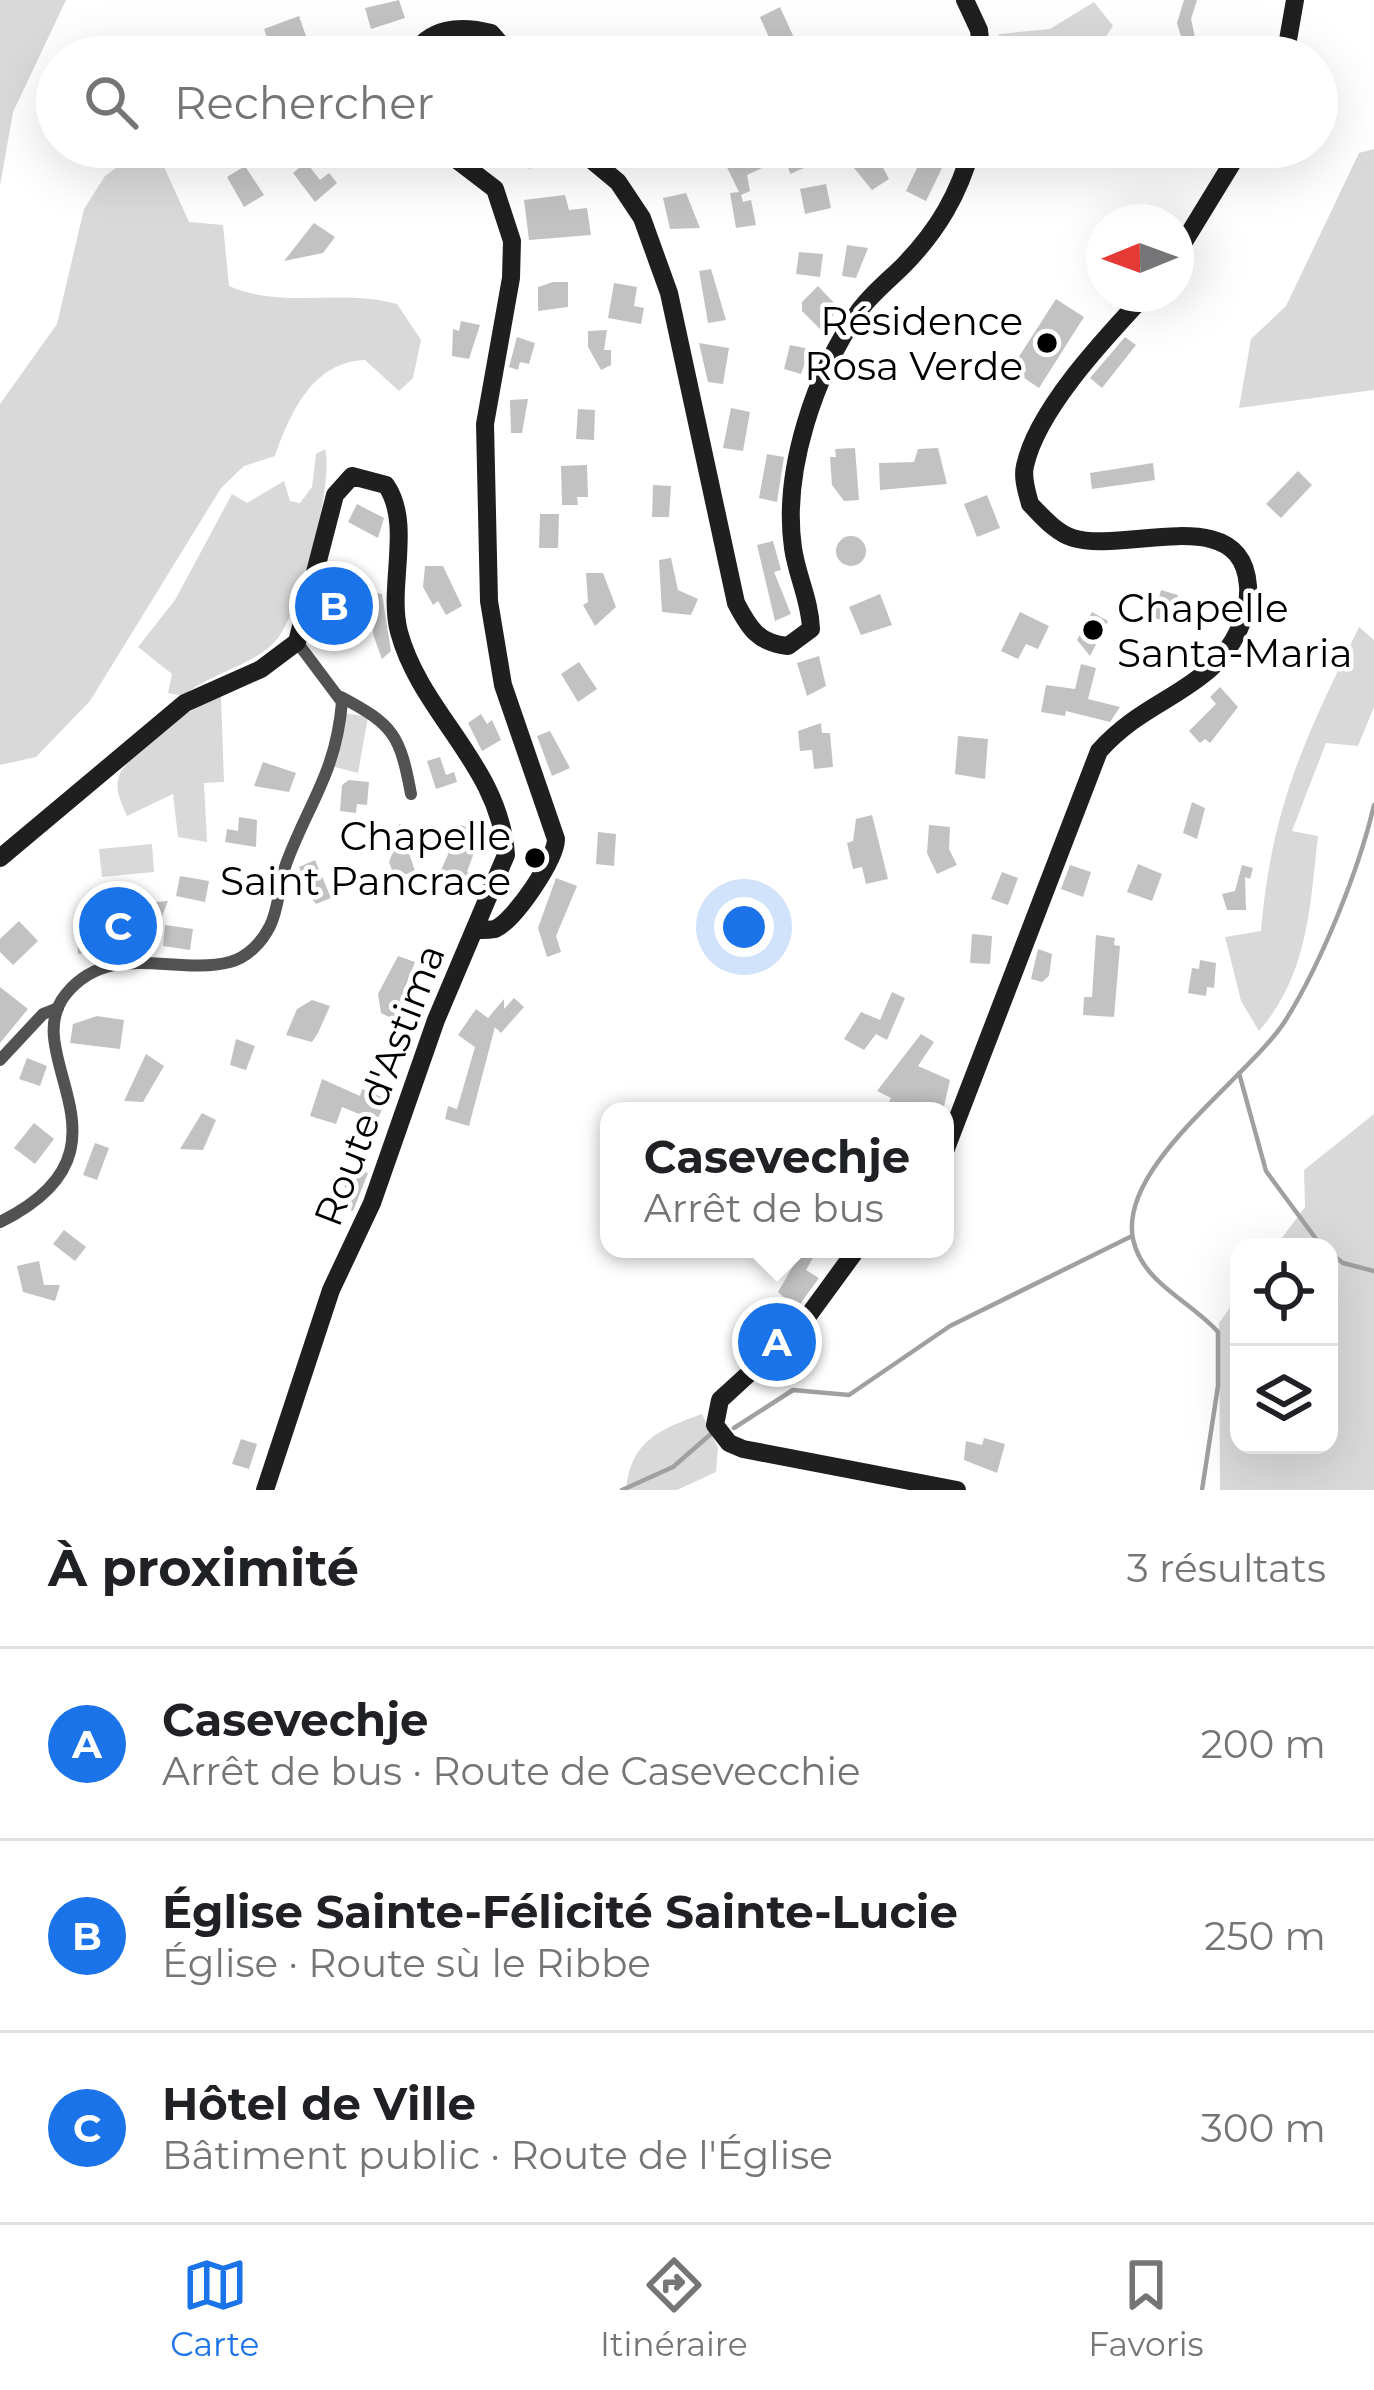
<!DOCTYPE html>
<html lang="fr">
<head>
<meta charset="utf-8">
<style>
  body { margin:0; font-family:Montserrat,sans-serif; background:#f6f6f6; color:#202124 }
  .controls { position:absolute; right:36px; bottom:36px; display:grid; overflow:hidden; border-radius:24px; box-shadow:0 12px 48px #0002 }
  .controls button { width:108px; height:108px; display:grid; place-items:center; padding:0; border:0; border-bottom:3px solid #e0e0e0; background:#fff; color:#202124; font:60px sans-serif }
  .compass { position:absolute; left:1086px; top:204px; width:108px; height:108px; border-radius:50%; background:#fff; box-shadow:0 12px 48px #0002; rotate:269deg }
  .you { position:absolute; left:744px; top:927px; width:42px; height:42px; margin:-30px; border:9px solid #fff; border-radius:50%; background:#1a73e8; box-shadow:0 0 0 18px #1a73e833 }
  .badge { display:grid; place-items:center; width:78px; height:78px; border-radius:50%; background:#1a73e8; color:#fff; font-size:39px; font-weight:700 }
  .pin { position:absolute; translate:-50% -50%; border:6px solid #fff; box-shadow:0 3px 12px #0006 }
  .popup { position:absolute; left:600px; top:1102px; width:354px; height:156px; box-sizing:border-box; display:grid; place-content:center; border-radius:24px; background:#fff; filter:drop-shadow(0 3px 9px #0005); font-size:39px; white-space:nowrap; color:#757577 }
  .popup b { font-size:45px; color:#202124 }
  .popup::after { content:''; position:absolute; left:50%; top:100%; margin-left:-24px; border:24px solid transparent; border-top-color:#fff }
  .list { margin:0; padding:0; list-style:none }
  h2 { display:flex; justify-content:space-between; align-items:center; height:156px; margin:0; padding:0 48px; font-size:51px }
  h2 small { font-size:39px; font-weight:400; color:#757577 }
  .list li { display:grid; grid-template-columns:78px 1fr auto; gap:36px; align-items:center; box-sizing:border-box; height:192px; padding:0 48px; border-top:3px solid #e0e0e0 }
  .list b { display:block; font-size:45px; white-space:nowrap }
  .list p { margin:0; font-size:39px; white-space:nowrap; color:#757577 }
  .list em { font-size:39px; font-style:normal; color:#757577 }
  .icon { flex:none; width:66px; height:66px; fill:none; stroke:currentColor; stroke-width:2; stroke-linecap:round; stroke-linejoin:round }
  .map { position:relative; flex:none; width:1374px; height:1490px; overflow:hidden }
  .search { position:absolute; background:#fff; box-shadow:0 12px 48px #0002; left:36px; right:36px; top:36px; height:132px; display:flex; align-items:center; gap:30px; box-sizing:border-box; padding:0 42px; border-radius:66px; color:#757577; font-size:45px }
  .sheet { height:732px; background:#fff }
  nav { display:flex; justify-content:space-around; align-items:center; box-sizing:border-box; height:168px; border-top:3px solid #e0e0e0; background:#fff; font-size:33px; color:#757577 }
  nav a { display:grid; justify-items:center; gap:6px }
  nav .on { color:#1a73e8 }
  .map>svg:first-child { display:block }
</style>
</head>
<body>
<div class="map">
<svg width="1374" height="1490" viewBox="0 0 1374 1490">
  <rect width="100%" height="100%" fill="#fff"/>
  <g fill="#d9d9d9">
    <polygon points="0,0 66,0 13,112 0,186"/>
    <polygon points="1094,2 1113,26 1092,57 998,57 999,34 1050,29"/>
    <polygon points="1374,149 1374,390 1239,408 1251,339 1286,306 1359,153"/>
    <path d="M131,157L164,167L189,222L223,225L229,286C285,310 338,288 397,304L421,340L413,378L399,391L365,360C313,362 291,411 275,456L244,466L221,488L90,701L36,757L0,765V404L57,324L84,209L105,176Z"/>
    <path d="M325,449C334,484 301,608 278,638C256,666 211,672 183,696L168,693L172,674L138,647L175,600L232,494L247,503L284,481L290,501L300,503L312,487L316,454Z"/>
    <path d="M1359,627L1374,640V707L1358,746L1326,743L1292,831L1318,836C1310,907 1308,975 1259,1031L1241,1001L1225,937L1261,931C1272,804 1305,739 1359,627Z"/>
    <path d="M221,696L224,782L204,783L207,842L178,837L173,794L127,816C121,802 112,786 122,770C137,748 196,702 221,696Z"/>
    <polygon points="344,713 368,717 358,773 335,767"/>
    <polygon points="152,844 154,872 102,877 99,849"/>
    <polygon points="1374,1114 1374,1490 1220,1490 1219,1323 1239,1295 1239,1445 1329,1445 1329,1247 1275,1247 1305,1207 1304,1170"/>
    <path d="M702,1414L718,1448L716,1472L677,1490H626C630,1441 660,1429 702,1414Z"/>
  </g>
  <g fill="none" stroke-linecap="round" stroke-linejoin="round">
    <g stroke="#a0a0a0" stroke-width="4.5">
      <polyline points="1239,1073 1266,1171 1322,1247"/>
      <polyline points="1329,1252 1343,1263 1374,1271"/>
      <polyline points="734,1428 793,1390 849,1395 950,1326 1130,1237"/>
      <polyline points="622,1490 673,1467 712,1433"/>
      <path d="M1202,1490L1218,1386V1332C1191,1301 1142,1283 1133,1239C1118,1164 1252,1076 1287,1018C1322,961 1359,870 1374,805"/>
    </g>
  </g>
  <g fill="#c2c2c2">
    <polygon points="399,0 405,18 371,29 365,8"/>
    <polygon points="1184,0 1197,0 1191,19 1197,46 1186,53 1177,23"/>
    <polygon points="780,7 795,40 774,49 760,17"/>
    <polygon points="299,16 308,42 273,55 264,29"/>
    <polygon points="508,147 552,147 530,169"/>
    <polygon points="717,147 751,147 762,168 747,175 750,191 741,195 743,202 751,200 756,225 736,228 730,193 739,192"/>
    <polygon points="783,147 829,147 829,148 809,155 813,164 790,174"/>
    <polygon points="849,147 872,147 889,179 872,190 854,168 860,164"/>
    <polygon points="927,147 941,147 934,165 942,168 926,201 906,191"/>
    <polygon points="306,162 320,180 329,173 337,183 315,202 293,173"/>
    <polygon points="245,166 264,195 244,207 227,177"/>
    <polygon points="826,184 831,208 805,214 800,189"/>
    <polygon points="686,193 700,228 670,229 663,198"/>
    <polygon points="565,195 569,210 587,208 591,235 529,240 524,200"/>
    <polygon points="314,223 335,237 323,253 284,261"/>
    <polygon points="847,245 868,248 856,278 842,276"/>
    <polygon points="799,252 823,254 820,277 796,274"/>
    <polygon points="711,269 726,320 708,323 699,271"/>
    <polygon points="553,282 568,282 568,307 538,311 538,287"/>
    <polygon points="614,283 637,287 634,306 644,308 641,324 608,318"/>
    <polygon points="818,286 838,307 823,332 802,311 802,302"/>
    <polygon points="1056,299 1084,317 1039,388 1011,369"/>
    <polygon points="461,321 480,325 469,359 452,356 453,329 459,331"/>
    <polygon points="607,330 604,350 611,350 611,365 601,370 588,347 588,331"/>
    <polygon points="517,337 535,343 529,364 520,362 518,370 509,367"/>
    <polygon points="1125,337 1136,345 1102,388 1090,378"/>
    <polygon points="699,343 729,348 723,384 708,382"/>
    <polygon points="790,345 810,349 801,374 784,369"/>
    <polygon points="528,399 522,433 511,433 510,400"/>
    <polygon points="731,408 750,412 743,451 723,448"/>
    <polygon points="578,409 595,410 594,440 576,439"/>
    <polygon points="855,448 859,500 844,501 832,485 830,457 836,457 835,449"/>
    <polygon points="938,448 947,484 880,490 879,463 914,462 918,449"/>
    <polygon points="767,454 784,457 777,502 759,498"/>
    <polygon points="1153,463 1155,480 1092,489 1090,473"/>
    <polygon points="587,465 588,497 577,497 578,505 562,505 561,466"/>
    <polygon points="1298,471 1312,485 1281,518 1266,504"/>
    <polygon points="653,485 671,486 669,517 652,517"/>
    <polygon points="987,495 1000,528 977,537 964,504"/>
    <polygon points="357,504 384,518 378,538 348,522"/>
    <polygon points="540,514 559,514 558,548 539,548"/>
    <circle cx="851" cy="551" r="15"/>
    <polygon points="773,541 781,570 774,572 791,614 775,621 757,545"/>
    <polygon points="671,558 678,590 698,599 691,615 662,612 659,560"/>
    <polygon points="331,565 355,570 357,578 343,640 313,633"/>
    <polygon points="425,566 443,566 462,606 446,615 438,601 433,605 423,587"/>
    <polygon points="586,573 603,573 616,607 595,626 583,605 588,602"/>
    <polygon points="1161,590 1178,595 1176,605 1191,608 1186,626 1154,618"/>
    <polygon points="377,593 382,594 391,651 382,659 373,634"/>
    <polygon points="880,594 892,625 861,635 849,607"/>
    <polygon points="1020,612 1049,626 1038,649 1026,644 1018,659 1001,651"/>
    <polygon points="1092,612 1108,621 1090,656 1077,640"/>
    <polygon points="819,656 826,686 807,696 797,663"/>
    <polygon points="579,662 597,689 578,702 561,674"/>
    <polygon points="1081,664 1096,668 1088,699 1120,707 1110,722 1066,711 1065,716 1041,712 1046,685 1075,689"/>
    <polygon points="1220,687 1238,707 1210,743 1205,739 1200,743 1189,731 1216,704 1210,697"/>
    <polygon points="481,714 487,724 492,720 501,740 482,751 468,723"/>
    <polygon points="821,723 822,733 830,733 833,767 814,769 812,750 800,751 798,731"/>
    <polygon points="550,731 570,768 552,776 537,736"/>
    <polygon points="958,736 988,739 985,779 955,774"/>
    <polygon points="440,757 446,775 454,772 457,782 436,789 427,761"/>
    <polygon points="263,762 296,773 289,792 254,786"/>
    <polygon points="349,780 369,782 367,805 357,804 356,813 340,811 342,785"/>
    <polygon points="1192,802 1205,808 1197,839 1183,833"/>
    <polygon points="872,815 888,879 866,884 862,867 853,869 847,843 853,841 856,819"/>
    <polygon points="239,817 257,820 256,847 225,842 227,829 238,831"/>
    <polygon points="399,824 416,830 409,853 415,871 395,878 389,862 394,849 383,845 388,831 396,833"/>
    <polygon points="461,825 481,833 467,872 475,875 471,889 438,877"/>
    <polygon points="929,825 950,827 949,849 957,865 937,874 927,853"/>
    <polygon points="598,832 616,834 614,866 596,864"/>
    <polygon points="315,860 331,898 316,904 297,879 303,877 299,867"/>
    <polygon points="1138,864 1162,874 1152,901 1127,892"/>
    <polygon points="1070,865 1091,872 1083,897 1061,889"/>
    <polygon points="1242,865 1253,868 1250,879 1245,877 1246,910 1227,910 1222,894 1235,891"/>
    <polygon points="1002,872 1018,878 1008,905 991,899"/>
    <polygon points="180,876 209,881 205,902 176,896"/>
    <polygon points="556,878 577,886 556,936 561,952 547,957 538,928"/>
    <polygon points="168,901 156,932 130,932 133,944 119,945 119,951 78,954 77,924 94,923 92,907"/>
    <polygon points="19,921 38,941 13,965 0,952 0,939"/>
    <polygon points="165,925 193,929 190,950 163,946"/>
    <polygon points="972,934 992,936 990,964 970,963"/>
    <polygon points="1096,935 1115,938 1114,945 1120,946 1114,1017 1083,1015 1084,997 1092,997"/>
    <polygon points="1038,949 1052,954 1049,976 1042,982 1031,979"/>
    <polygon points="398,956 415,962 406,985 411,988 401,1001 408,1007 399,1022 381,1013 378,994"/>
    <polygon points="1200,960 1216,963 1214,988 1207,987 1206,996 1188,993 1192,968 1199,969"/>
    <polygon points="0,987 28,1009 0,1043"/>
    <polygon points="892,992 905,998 887,1040 876,1034 864,1050 844,1039 861,1012 880,1020"/>
    <polygon points="514,998 524,1007 501,1033 495,1027 469,1126 445,1119 448,1106 457,1109 475,1047 458,1035 476,1009 488,1018 504,999 504,1009"/>
    <polygon points="312,1000 330,1006 318,1033 312,1042 286,1035 297,1009"/>
    <polygon points="97,1016 124,1020 120,1049 70,1043 73,1024"/>
    <polygon points="921,1034 934,1042 918,1066 950,1080 943,1111 885,1111 891,1098 877,1091"/>
    <polygon points="236,1039 255,1046 246,1070 230,1065"/>
    <polygon points="146,1054 164,1066 143,1102 124,1101"/>
    <polygon points="27,1058 47,1066 40,1086 19,1079"/>
    <polygon points="322,1079 360,1096 362,1089 386,1099 374,1129 361,1123 364,1116 342,1107 336,1124 310,1116"/>
    <polygon points="202,1113 216,1120 203,1150 180,1149"/>
    <polygon points="34,1123 54,1139 35,1164 14,1148"/>
    <polygon points="95,1143 109,1148 97,1180 83,1175"/>
    <polygon points="355,1169 368,1173 353,1211 343,1208 349,1188 344,1187"/>
    <polygon points="64,1230 86,1247 75,1261 53,1244"/>
    <polygon points="803,1249 818,1249 806,1270 819,1278 790,1318 760,1345 787,1300 778,1292"/>
    <polygon points="39,1261 44,1285 60,1285 55,1301 23,1292 17,1266"/>
    <polygon points="984,1438 1005,1444 997,1473 964,1460 966,1441 982,1445"/>
    <polygon points="241,1439 257,1444 249,1469 232,1464"/>
  </g>
  <g fill="none" stroke-linecap="round" stroke-linejoin="round">
    <g stroke="#525252" stroke-width="12">
      <path d="M341,697C394,725 400,735 411,794"/>
      <polyline points="0,1060 43,1014 58,1008"/>
      <path d="M0,1222C148,1149 15,1056 66,994C110,940 175,976 230,962C248,957 262,942 270,926C279,908 279,884 286,864C309,802 336,773 342,702L297,642"/>
    </g>
    <g stroke="#1f1f1f" stroke-width="18">
      <polyline points="965,0 979,30 982,57"/>
      <path d="M412,57C429,27 460,25 491,33L512,57"/>
      <polyline points="1285,57 1295,0"/>
      <path d="M440,147L495,189L512,241L511,278L485,424L489,601L503,685L556,839C556,859 515,920 495,929C491,930 479,930 475,930"/>
      <path d="M576,147L618,182L642,218L669,293L736,603C749,628 758,643 788,646L811,629C810,600 797,576 793,548C782,471 815,374 859,311C871,294 889,280 904,265C938,230 959,194 972,147"/>
      <polyline points="1176,255 1242,147"/>
      <path d="M0,858L185,703L261,669L297,642L335,495L352,476L386,485C413,524 387,587 399,632C421,714 500,765 506,855L436,1020L372,1203L331,1290L265,1490"/>
      <path d="M945,1151L1099,751C1137,709 1175,700 1211,668C1233,648 1250,615 1248,586C1242,501 1126,554 1073,538C1056,533 1042,516 1030,504C1027,492 1022,478 1025,466C1037,409 1107,336 1146,294"/>
      <polyline points="857,1249 800,1327 720,1400 715,1425 729,1443 743,1449 957,1490"/>
    </g>
  </g>
  <g fill="#000" stroke="#fff" stroke-width="4.5">
    <circle cx="1047" cy="343" r="12"/>
    <circle cx="1093" cy="630" r="12"/>
    <circle cx="535" cy="858" r="12"/>
  </g>
  <g text-anchor="middle" stroke-width="9" stroke-linejoin="round" paint-order="stroke">
    <g font-size="39" fill="#000" stroke="#fff" text-anchor="end">
      <text x="1023" y="335">Résidence<tspan x="1023" dy="45">Rosa Verde</tspan></text>
      <text x="1117" y="622" text-anchor="start">Chapelle<tspan x="1117" dy="45">Santa-Maria</tspan></text>
      <text x="511" y="850">Chapelle<tspan x="511" dy="45">Saint Pancrace</tspan></text>
    </g>
    <g font-size="39" fill="#000" stroke="#fff">
      <text transform="translate(379 1085) rotate(-69)" y="14">Route d'Astima</text>
    </g>
  </g>
</svg>
<div class="controls">
<button><svg class="icon" aria-label="locate" viewBox="0 0 24 24"><circle cx="12" cy="12" r="6"/><path d="M12 2v4M12 18v4M2 12h4M18 12h4"/></svg></button>
<button><svg class="icon" aria-label="layers" viewBox="0 0 24 24"><path d="M12 4l9 5-9 5-9-5zM3 14l9 5 9-5"/></svg></button>
</div>
<svg class="compass" viewBox="-18 -18 36 36"><path d="M0-13l5 13h-10z" fill="#e53935"/><path d="M0 13l5-13h-10z" fill="#757577"/></svg>
<div class="you"></div>
<div class="pin badge" style="left:777px;top:1342px">A</div>
<div class="popup"><b>Casevechje</b>Arrêt de bus</div>
<div class="pin badge" style="left:334px;top:606px">B</div>
<div class="pin badge" style="left:118px;top:926px">C</div>
<div class="search"><svg class="icon" aria-label="search" viewBox="0 0 24 24"><circle cx="10" cy="10" r="6"/><path d="M15 15l6 6"/></svg>Rechercher</div>
</div>
<section class="sheet">
<h2>À proximité<small>3 résultats</small></h2>
<ul class="list">
<li><span class="badge">A</span><div><b>Casevechje</b><p>Arrêt de bus · Route de Casevecchie</p></div><em>200 m</em></li>
<li><span class="badge">B</span><div><b>Église Sainte-Félicité Sainte-Lucie</b><p>Église · Route sù le Ribbe</p></div><em>250 m</em></li>
<li><span class="badge">C</span><div><b>Hôtel de Ville</b><p>Bâtiment public · Route de l'Église</p></div><em>300 m</em></li>
</ul>
</section>
<nav>
<a class="on"><svg class="icon" aria-label="map" viewBox="0 0 24 24"><path d="M3 6l6-2 6 2 6-2v14l-6 2-6-2-6 2zM9 4v14M15 6v14"/></svg>Carte</a>
<a><svg class="icon" aria-label="directions" viewBox="0 0 24 24"><path d="M12 3l9 9-9 9-9-9zM9 14v-3h6M13 9l2 2-2 2"/></svg>Itinéraire</a>
<a><svg class="icon" aria-label="saved" viewBox="0 0 24 24"><path d="M7 4h10v16l-5-4-5 4z"/></svg>Favoris</a>
</nav>
</body>
</html>
